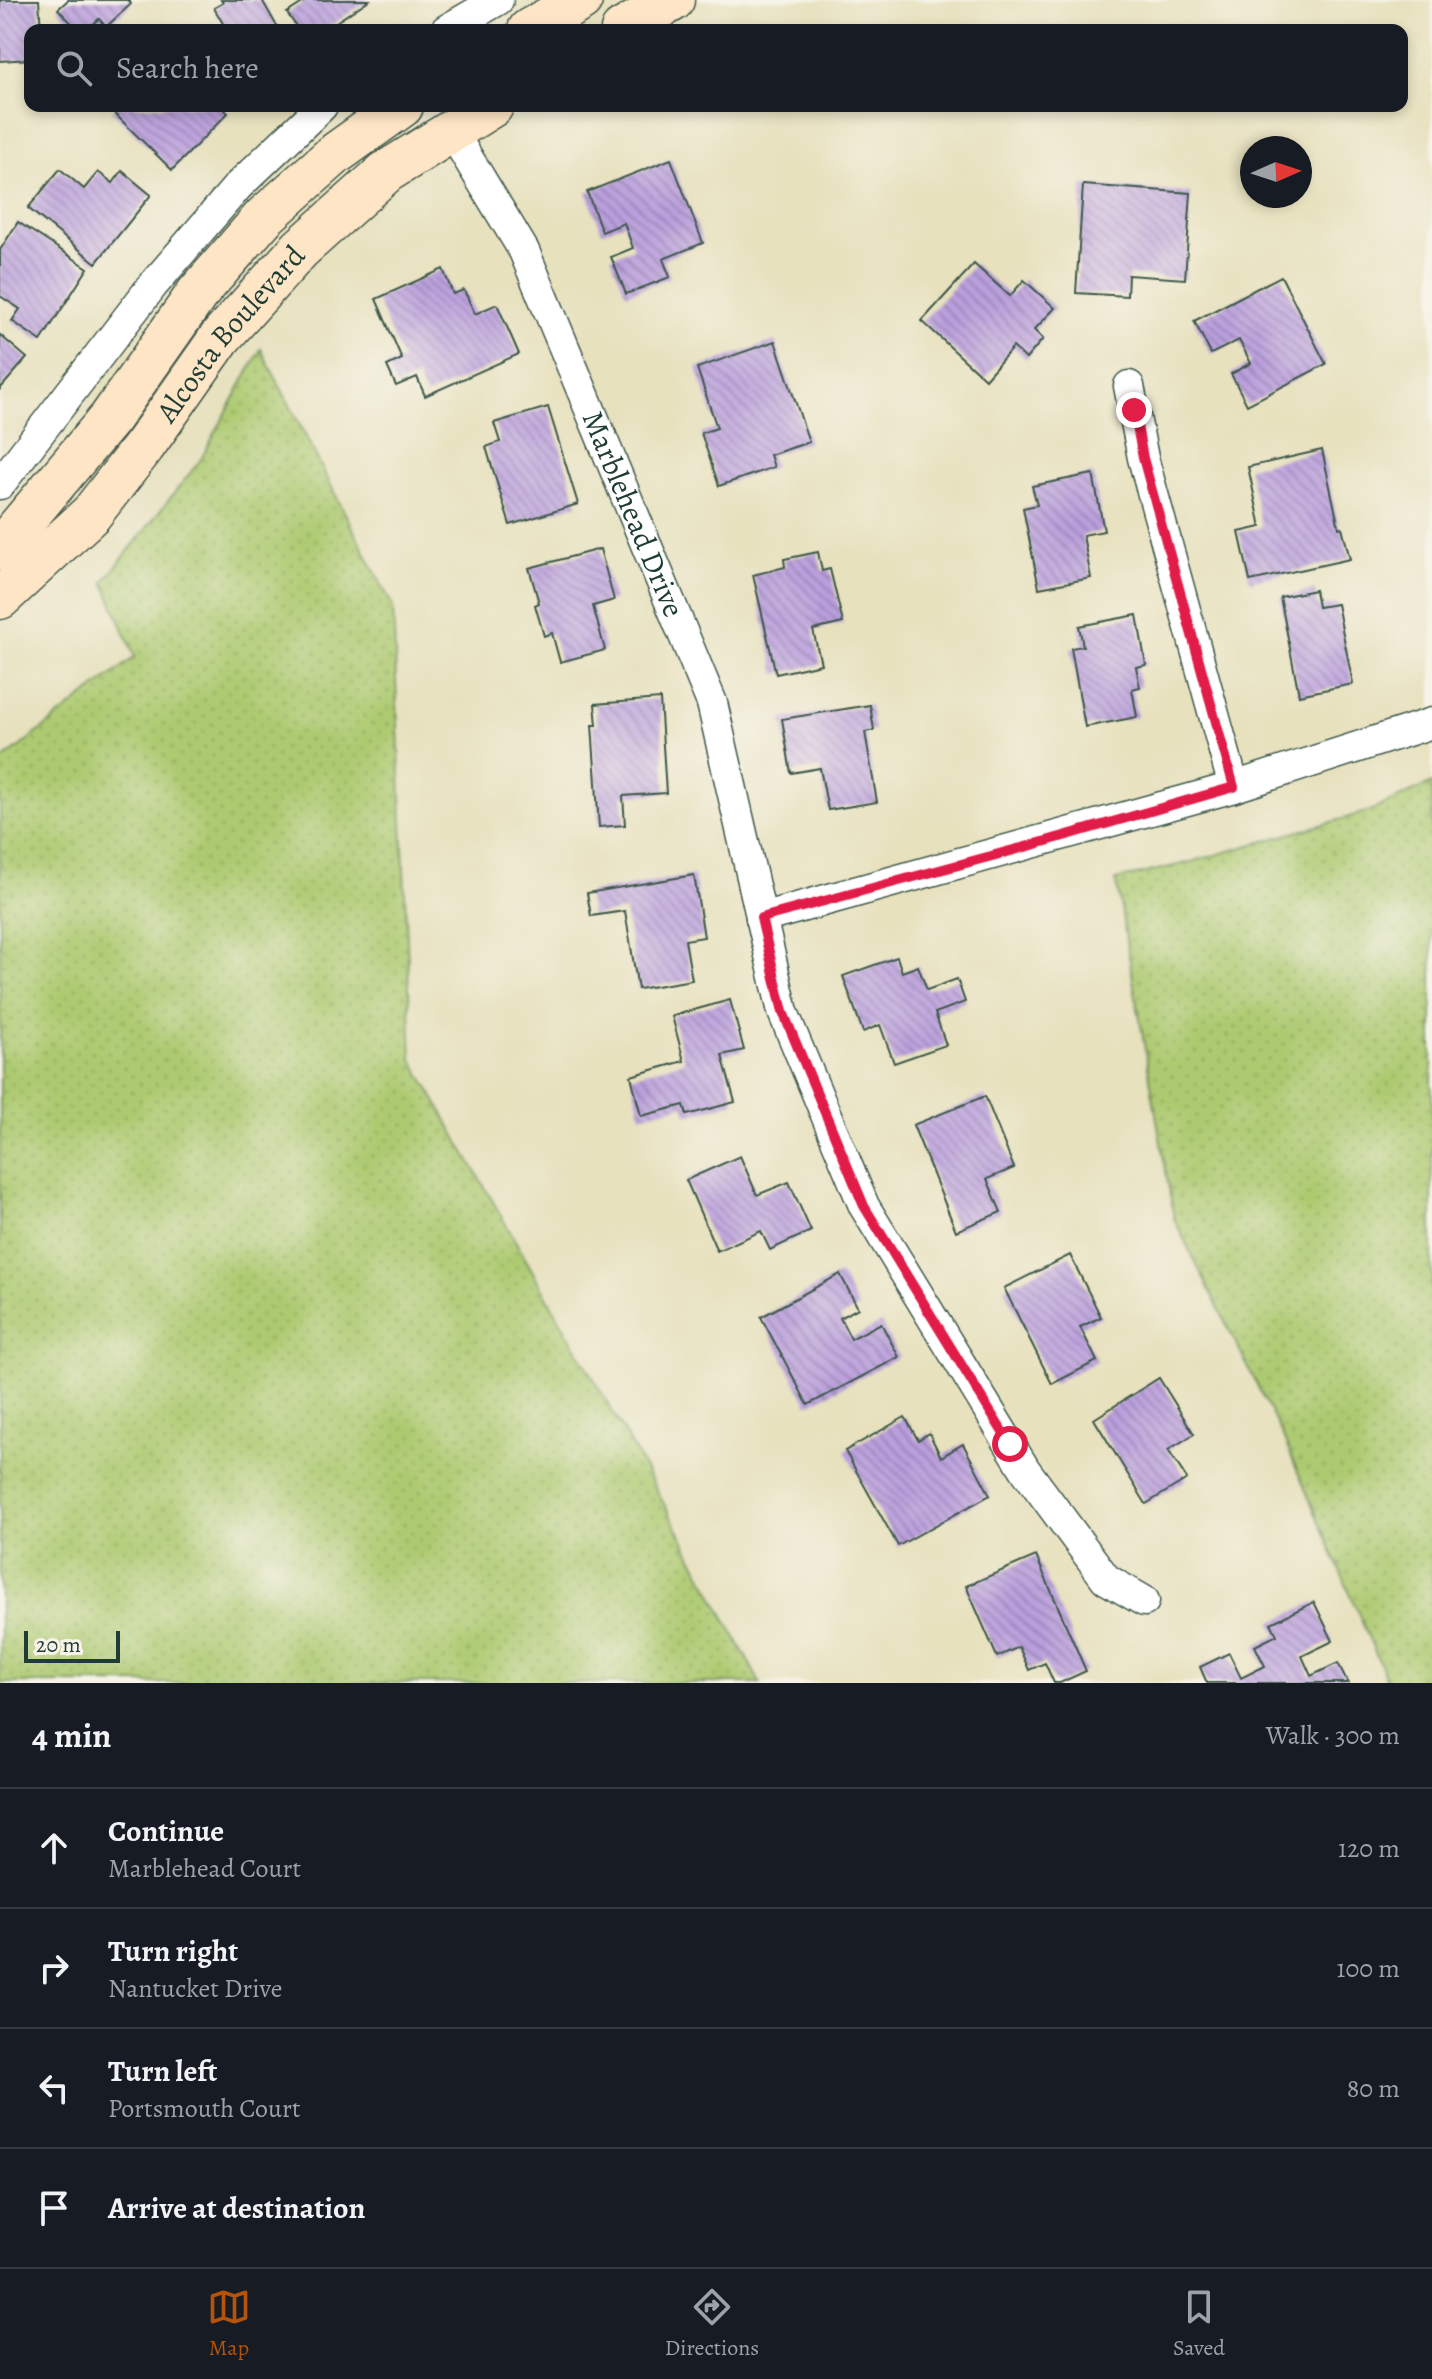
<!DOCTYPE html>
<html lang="en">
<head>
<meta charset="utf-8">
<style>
  body { margin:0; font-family:Alegreya,serif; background:#242831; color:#f1f3f6 }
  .compass { position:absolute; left:1240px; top:136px; width:72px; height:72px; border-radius:50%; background:#171b24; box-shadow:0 4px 12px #0003; rotate:87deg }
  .scale { position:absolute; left:24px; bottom:20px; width:96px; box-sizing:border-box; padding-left:8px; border:4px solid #1f3d34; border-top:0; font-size:22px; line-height:28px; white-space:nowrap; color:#1f3d34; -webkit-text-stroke:6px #f7f3e8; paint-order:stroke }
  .stop { position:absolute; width:24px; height:24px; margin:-18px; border:6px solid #e11d48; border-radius:50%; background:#fff }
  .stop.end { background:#e11d48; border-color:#fff; box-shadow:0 2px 8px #0008 }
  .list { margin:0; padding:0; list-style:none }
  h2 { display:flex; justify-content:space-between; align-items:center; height:104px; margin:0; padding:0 32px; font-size:34px }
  h2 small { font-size:26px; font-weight:400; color:#9ea1a6 }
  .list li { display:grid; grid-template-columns:52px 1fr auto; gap:24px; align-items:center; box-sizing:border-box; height:120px; padding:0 32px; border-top:2px solid #363941 }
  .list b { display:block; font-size:30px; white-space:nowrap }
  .list p { margin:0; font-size:26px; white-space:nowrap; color:#9ea1a6 }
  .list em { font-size:26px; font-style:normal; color:#9ea1a6 }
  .icon { flex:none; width:44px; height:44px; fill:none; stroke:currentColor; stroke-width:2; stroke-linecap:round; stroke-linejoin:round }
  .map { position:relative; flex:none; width:1432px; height:1683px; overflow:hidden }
  .search { position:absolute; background:#171b24; box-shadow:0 4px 12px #0003; left:24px; right:24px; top:24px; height:88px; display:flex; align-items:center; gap:20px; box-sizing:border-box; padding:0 28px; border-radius:16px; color:#9ea1a6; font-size:30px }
  .sheet { height:584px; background:#171b24 }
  nav { display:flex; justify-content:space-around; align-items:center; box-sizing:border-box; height:112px; border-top:2px solid #363941; background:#171b24; font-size:22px; color:#9ea1a6 }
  nav a { display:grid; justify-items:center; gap:4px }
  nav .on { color:#b45309 }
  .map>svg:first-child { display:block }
</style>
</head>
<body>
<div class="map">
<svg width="1432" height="1683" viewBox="0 0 1432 1683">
  <defs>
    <pattern id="green-dots" width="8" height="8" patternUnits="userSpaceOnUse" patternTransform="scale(2)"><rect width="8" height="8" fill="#adca71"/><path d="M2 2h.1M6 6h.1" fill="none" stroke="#94ae62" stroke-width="1.8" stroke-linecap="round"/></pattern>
    <pattern id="building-back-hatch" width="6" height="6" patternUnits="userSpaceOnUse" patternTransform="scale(2)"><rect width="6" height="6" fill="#ba9fdd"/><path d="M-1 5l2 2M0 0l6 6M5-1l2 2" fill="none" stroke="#9783b4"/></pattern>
  </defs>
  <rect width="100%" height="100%" fill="#f7f3e8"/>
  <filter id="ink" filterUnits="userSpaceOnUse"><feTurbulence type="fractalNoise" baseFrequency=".0125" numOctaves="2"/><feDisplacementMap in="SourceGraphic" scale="16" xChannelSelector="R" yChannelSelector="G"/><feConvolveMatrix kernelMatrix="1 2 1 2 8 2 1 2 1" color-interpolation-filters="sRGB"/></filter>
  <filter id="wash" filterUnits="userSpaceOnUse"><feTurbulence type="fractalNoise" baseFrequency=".006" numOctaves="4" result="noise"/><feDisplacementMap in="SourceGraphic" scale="32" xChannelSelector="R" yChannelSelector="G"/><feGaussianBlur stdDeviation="1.8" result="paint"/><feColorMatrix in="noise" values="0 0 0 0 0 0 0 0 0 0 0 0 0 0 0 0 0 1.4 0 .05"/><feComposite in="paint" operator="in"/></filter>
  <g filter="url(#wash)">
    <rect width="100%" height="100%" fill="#e7e1be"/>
    <g fill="url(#green-dots)" stroke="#668452" stroke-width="2">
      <polygon points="261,349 393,607 412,1059 650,1478 760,1683 0,1683 0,762 135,657 104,582 201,459"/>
      <polygon points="1432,783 1432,1683 1388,1683 1283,1437 1174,1219 1116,880 1191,862 1370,811"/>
    </g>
    <g id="blocks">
      <g fill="url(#building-back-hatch)">
        <polygon points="0,0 39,0 41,30 30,30 30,59 0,61"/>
        <polygon points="68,0 128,0 131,4 106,27 99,19 87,30 78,30 58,9"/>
        <polygon points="221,0 262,0 279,30 218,30 225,27 214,8 223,3"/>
        <polygon points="307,0 369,0 324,30 299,30 287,13"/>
        <polygon points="117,106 221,106 228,113 172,170 112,111"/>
        <polygon points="671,159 703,243 663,259 670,277 626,294 611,257 633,248 624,223 602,232 587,192"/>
        <polygon points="60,169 84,189 98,172 113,183 122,171 151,195 96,263 28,208"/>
        <polygon points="1083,185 1191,193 1185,279 1128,275 1127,296 1076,293"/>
        <polygon points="18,222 88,268 41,341 12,321 20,309 0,296 0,250"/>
        <polygon points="974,264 1010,296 1024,280 1055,308 1034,330 1043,339 1026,359 1013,347 985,379 922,321"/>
        <polygon points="443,269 453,294 464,290 475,314 497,304 519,354 425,396 417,377 396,386 387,366 402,359 376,299"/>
        <polygon points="1281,276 1326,364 1247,405 1231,374 1251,363 1239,340 1211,354 1194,321"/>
        <polygon points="0,335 27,358 0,389"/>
        <polygon points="775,341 809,442 770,455 774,467 719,486 701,433 717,428 697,368"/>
        <polygon points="548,407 578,504 510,525 486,447 500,442 494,423"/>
        <polygon points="1322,450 1339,528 1342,527 1350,559 1250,581 1239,532 1261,527 1248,467"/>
        <polygon points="1093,474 1104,531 1083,535 1091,578 1039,588 1023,508 1037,505 1032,486"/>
        <polygon points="600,549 614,600 593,606 605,650 560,662 552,633 544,636 535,605 539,603 529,568"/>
        <polygon points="818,552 822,571 830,569 843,623 813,630 821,664 776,674 753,575 785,567 784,559"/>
        <polygon points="1315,590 1318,607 1337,604 1353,684 1299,695 1280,597"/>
        <polygon points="1137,615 1146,665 1136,667 1140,687 1132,689 1137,717 1085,727 1071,648 1083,646 1079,626"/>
        <polygon points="660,699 666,793 623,796 625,825 599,827 592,725 597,725 595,704"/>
        <polygon points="870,705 874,730 865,732 877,802 828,810 820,768 791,773 782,719"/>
        <polygon points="694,875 704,937 685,940 692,980 638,989 625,911 591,916 587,893"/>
        <polygon points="897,957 902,972 918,966 927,990 957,979 965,1002 935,1013 946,1045 894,1063 880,1025 863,1032 843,976"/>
        <polygon points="730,1000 744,1050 722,1055 735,1102 687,1115 684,1105 641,1116 631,1076 684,1061 672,1016"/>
        <polygon points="985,1096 1014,1168 987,1179 1001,1212 956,1231 913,1125"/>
        <polygon points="740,1156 757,1195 789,1182 811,1231 770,1250 761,1231 717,1251 686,1180"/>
        <polygon points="1070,1255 1101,1317 1080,1327 1097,1361 1052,1384 1004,1288"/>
        <polygon points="840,1274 858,1308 840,1318 851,1339 881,1323 899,1357 808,1405 761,1317"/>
        <polygon points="1159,1378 1194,1434 1168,1450 1187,1479 1146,1504 1094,1419"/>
        <polygon points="905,1417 918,1440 929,1433 941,1457 963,1444 990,1495 898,1546 845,1451"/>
        <polygon points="1036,1556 1086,1671 1060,1683 1054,1683 1045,1663 1029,1670 1019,1647 997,1657 966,1586"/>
        <polygon points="1314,1602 1333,1641 1302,1656 1311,1676 1338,1663 1348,1683 1207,1683 1200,1667 1229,1653 1241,1678 1265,1666 1255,1646 1277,1635 1271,1623"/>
      </g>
    </g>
  </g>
  <g filter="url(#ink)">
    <use href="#blocks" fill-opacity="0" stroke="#3d5649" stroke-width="2"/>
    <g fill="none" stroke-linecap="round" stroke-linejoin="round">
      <defs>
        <g id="street">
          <polyline points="446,30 498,0"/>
          <path id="s1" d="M451,130L524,251L712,703L783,1012L864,1206L1026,1471L1106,1579L1144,1601"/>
          <polyline points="1129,386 1143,458 1234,787"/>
          <polyline points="0,484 153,285 238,186 322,106"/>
          <polyline points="761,918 1234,787 1432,723"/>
        </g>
        <g id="secondary">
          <polyline points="529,30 581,0"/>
          <polyline points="622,30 673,0"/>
          <polyline points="0,549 110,418 197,294 264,217 335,154 402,106"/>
          <path id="s2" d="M0,598L91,514L144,446L220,338L300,249L386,172L492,106"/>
        </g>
      </defs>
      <use href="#street" stroke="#3d5649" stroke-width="33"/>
      <use href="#secondary" stroke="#3d5649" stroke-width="45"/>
      <use href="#street" stroke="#fff" stroke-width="30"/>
      <use href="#secondary" stroke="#fde5c5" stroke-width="42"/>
    </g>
  </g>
  <g fill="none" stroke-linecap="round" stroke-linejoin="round" filter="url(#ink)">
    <polyline stroke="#e11d48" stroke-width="10" points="1010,1444 864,1206 783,1012 761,918 1029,846 1234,787 1143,458 1134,410"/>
  </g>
  <g text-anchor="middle" stroke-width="6" stroke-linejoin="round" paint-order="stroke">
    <g font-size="30" fill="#1f3d34" stroke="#f7f3e8">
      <text dy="10" stroke="none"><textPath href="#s2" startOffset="352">Alcosta Boulevard</textPath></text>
      <text dy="10" stroke="none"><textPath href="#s1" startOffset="426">Marblehead Drive</textPath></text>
    </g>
  </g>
</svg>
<svg class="compass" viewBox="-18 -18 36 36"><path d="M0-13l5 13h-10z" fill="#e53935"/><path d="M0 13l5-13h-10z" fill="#9ea1a6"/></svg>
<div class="scale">20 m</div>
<div class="stop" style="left:1010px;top:1444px"></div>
<div class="stop end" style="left:1134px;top:410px"></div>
<div class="search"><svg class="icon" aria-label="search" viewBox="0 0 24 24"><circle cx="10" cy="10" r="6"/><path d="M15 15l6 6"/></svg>Search here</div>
</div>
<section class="sheet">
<h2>4 min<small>Walk · 300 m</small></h2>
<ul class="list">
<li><svg class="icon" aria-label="ahead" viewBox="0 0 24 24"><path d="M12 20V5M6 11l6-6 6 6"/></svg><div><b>Continue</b><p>Marblehead Court</p></div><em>120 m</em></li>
<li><svg class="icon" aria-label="right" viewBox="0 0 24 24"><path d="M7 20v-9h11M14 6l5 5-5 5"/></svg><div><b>Turn right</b><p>Nantucket Drive</p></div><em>100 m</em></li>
<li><svg class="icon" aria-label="left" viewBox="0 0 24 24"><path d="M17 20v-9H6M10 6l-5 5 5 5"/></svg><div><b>Turn left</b><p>Portsmouth Court</p></div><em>80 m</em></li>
<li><svg class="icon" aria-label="arrive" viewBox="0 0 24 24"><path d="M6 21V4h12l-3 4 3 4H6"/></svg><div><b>Arrive at destination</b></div></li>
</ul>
</section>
<nav>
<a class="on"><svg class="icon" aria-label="map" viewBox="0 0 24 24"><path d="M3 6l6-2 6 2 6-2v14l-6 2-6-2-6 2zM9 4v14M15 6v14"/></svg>Map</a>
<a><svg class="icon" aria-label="directions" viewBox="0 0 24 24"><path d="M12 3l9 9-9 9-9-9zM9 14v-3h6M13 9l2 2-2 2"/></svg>Directions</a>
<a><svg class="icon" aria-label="saved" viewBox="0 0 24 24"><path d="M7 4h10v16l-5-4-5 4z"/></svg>Saved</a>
</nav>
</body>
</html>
